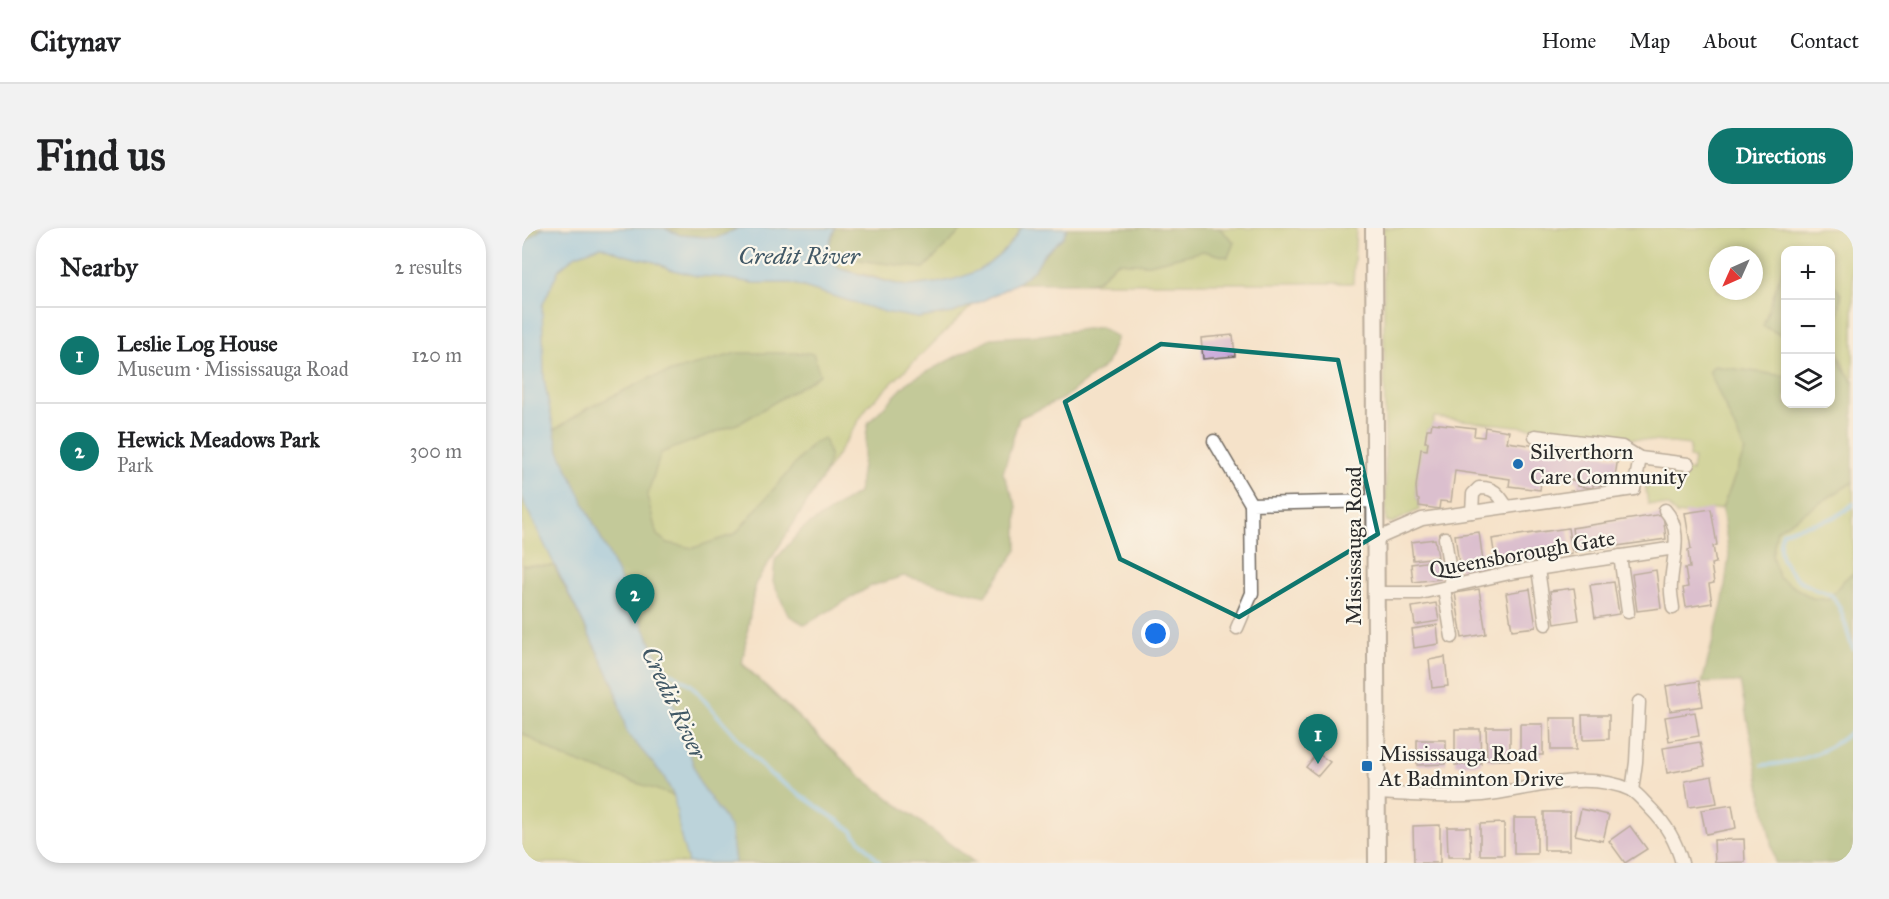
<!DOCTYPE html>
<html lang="en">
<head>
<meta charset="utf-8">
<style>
  body { margin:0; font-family:"IM FELL Great Primer",serif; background:#f2f2f2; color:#202124 }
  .controls { position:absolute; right:18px; top:18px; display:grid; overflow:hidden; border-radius:12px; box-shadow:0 3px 9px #0003 }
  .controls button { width:54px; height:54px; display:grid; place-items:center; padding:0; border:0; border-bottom:2px solid #e0e0e0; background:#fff; color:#202124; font:30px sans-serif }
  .compass { position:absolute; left:1187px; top:18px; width:54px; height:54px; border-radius:50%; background:#fff; box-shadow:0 3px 9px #0003; rotate:225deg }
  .you { position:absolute; left:634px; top:406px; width:21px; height:21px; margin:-15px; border:4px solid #fff; border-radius:50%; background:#1a73e8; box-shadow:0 0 0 9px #1a73e833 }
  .badge { display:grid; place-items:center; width:39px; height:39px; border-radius:50%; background:#0f766e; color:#fff; font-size:20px; font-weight:700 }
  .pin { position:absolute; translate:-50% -50px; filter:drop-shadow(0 2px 3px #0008) }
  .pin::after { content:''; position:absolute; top:32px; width:21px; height:18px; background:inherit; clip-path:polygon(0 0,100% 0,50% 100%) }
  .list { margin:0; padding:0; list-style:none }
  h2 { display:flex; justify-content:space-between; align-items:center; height:78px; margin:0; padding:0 24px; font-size:26px }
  h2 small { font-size:20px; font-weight:400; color:#757577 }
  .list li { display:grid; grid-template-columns:39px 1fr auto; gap:18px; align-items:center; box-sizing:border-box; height:96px; padding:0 24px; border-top:2px solid #e0e0e0 }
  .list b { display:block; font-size:22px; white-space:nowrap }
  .list p { margin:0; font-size:20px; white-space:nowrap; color:#757577 }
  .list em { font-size:20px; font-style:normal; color:#757577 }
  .icon { flex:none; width:33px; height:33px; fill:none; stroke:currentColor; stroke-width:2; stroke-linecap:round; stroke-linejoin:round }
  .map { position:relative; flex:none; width:1331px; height:635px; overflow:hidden; border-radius:24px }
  header { display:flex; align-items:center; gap:36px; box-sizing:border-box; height:84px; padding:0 30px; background:#fff; border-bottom:2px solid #e0e0e0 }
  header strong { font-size:28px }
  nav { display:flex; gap:33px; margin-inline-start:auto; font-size:21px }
  .intro { display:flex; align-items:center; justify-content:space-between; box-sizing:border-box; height:144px; padding:0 36px }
  h1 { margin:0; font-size:42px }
  .button { padding:15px 27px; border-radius:24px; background:#0f766e; color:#fff; font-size:21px; font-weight:700 }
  main { display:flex; gap:36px; padding:0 36px }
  aside { flex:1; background:#fff; border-radius:24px; box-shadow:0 3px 9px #0003 }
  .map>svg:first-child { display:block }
</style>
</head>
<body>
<header>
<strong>Citynav</strong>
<nav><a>Home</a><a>Map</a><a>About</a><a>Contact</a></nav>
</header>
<div class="intro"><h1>Find us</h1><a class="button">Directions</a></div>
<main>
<aside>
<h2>Nearby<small>2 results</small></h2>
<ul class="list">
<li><span class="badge">1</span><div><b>Leslie Log House</b><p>Museum · Mississauga Road</p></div><em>120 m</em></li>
<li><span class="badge">2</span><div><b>Hewick Meadows Park</b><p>Park</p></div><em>300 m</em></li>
</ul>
</aside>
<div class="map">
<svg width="1331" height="635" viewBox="0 0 1331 635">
  <rect width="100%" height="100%" fill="#fbf7ec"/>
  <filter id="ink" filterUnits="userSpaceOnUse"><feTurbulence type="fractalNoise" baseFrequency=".0167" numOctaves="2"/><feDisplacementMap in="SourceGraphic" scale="12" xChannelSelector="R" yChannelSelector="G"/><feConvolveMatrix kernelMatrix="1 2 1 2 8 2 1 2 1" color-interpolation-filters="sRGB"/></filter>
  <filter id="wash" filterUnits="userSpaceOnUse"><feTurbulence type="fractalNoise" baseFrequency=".008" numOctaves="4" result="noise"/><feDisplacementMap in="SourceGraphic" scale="24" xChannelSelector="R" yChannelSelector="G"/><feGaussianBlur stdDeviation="1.35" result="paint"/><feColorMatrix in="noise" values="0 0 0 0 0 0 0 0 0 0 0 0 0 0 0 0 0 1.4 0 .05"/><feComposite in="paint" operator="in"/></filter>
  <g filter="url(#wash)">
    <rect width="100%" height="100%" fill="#f5e2c9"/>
    <g fill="#a9c46a" stroke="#6a784a" stroke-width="1.5" fill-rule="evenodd">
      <path d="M442,0H499C478,37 445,53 404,56C398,57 391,58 385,58C372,56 358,51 345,47C327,43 311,42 305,23L343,33L402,40Z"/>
      <polygon points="697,0 834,0 831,55 567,55 578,51 595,34 627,36 681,23 706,29 712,14"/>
      <path d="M861,0H1331V154C1308,120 1314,106 1319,67L1309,52L1308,22H1264L1263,33L1241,98L1263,109V148L1192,138L1187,143L1223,223L1200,280L1155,287L1146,278L1126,276L1122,247L1151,251L1152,241L1170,243L1172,231L1167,230L1168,217L912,189L909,201H905V222H899L894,259L895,271L897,272V282L870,295L864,293ZM1196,27H1232V63H1196Z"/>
      <polygon points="79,18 102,27 133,34 148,41 175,48 195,49 232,55 269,55 363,84 396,90 431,85 452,76 346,178 233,356 220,435 339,549 453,635 0,635 0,174 26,174 22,152 20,78 37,41 54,27"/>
      <polygon points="1331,254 1331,345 1322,352 1306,372 1290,370 1257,350 1250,328 1255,302"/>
    </g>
    <g fill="#86aa5e" stroke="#586a44" stroke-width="1.5">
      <polygon points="0,0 21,0 5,13 0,22"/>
      <polygon points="142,0 217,0 195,10 158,7"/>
      <polygon points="313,0 442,0 402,40 343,33 305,23"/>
      <polygon points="545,0 697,0 712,14 706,29 681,23 627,36 595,34 577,51 567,55 495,55 513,41 521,28 541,9"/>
      <polygon points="1263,33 1264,109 1263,109 1241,98"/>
      <polygon points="1309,52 1319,67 1313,114 1319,137 1331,154 1331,254 1255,302 1250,328 1257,350 1290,370 1306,372 1322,352 1331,345 1331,635 1253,635 1218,454 1180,455 1201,373 1207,327 1200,280 1223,223 1187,143 1192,138 1263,148 1264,176 1308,176"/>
      <polygon points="578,99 595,109 585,136 542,170 497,190 481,245 495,278 495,322 463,368 382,348 349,358 283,397 266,387 251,354 253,332 280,301 336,265 346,195 387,153 469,110 519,107"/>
      <polygon points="215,125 291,125 298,147 220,194 139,225 125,268 135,307 146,315 171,320 213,306 291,215 302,210 308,229 301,249 233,356 220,436 339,549 453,635 213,635 208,599 177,554 137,432 37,223 32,202 66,180 128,150"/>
      <polygon points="0,337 32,338 92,457 105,505 141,547 152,568 40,529 0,505"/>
    </g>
    <path fill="#75c1ef" stroke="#50768d" stroke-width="1.5" d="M21,0H142L158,7L195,10L217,0H313C306,19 299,27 318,41C339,46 363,55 385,58C391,58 398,57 404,56C445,53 478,37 499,0H545L541,9L521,27L513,41L495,55L460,73L431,85L396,90L363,84L269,55H232L195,49L175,48L148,41L133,34L102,27L79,18L54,27L37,41L20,78L22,152L32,202L37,223L137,432L177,554L208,599L213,635H166L159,610L152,568L141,547L105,505L92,457L3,277L0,267V22L5,13Z"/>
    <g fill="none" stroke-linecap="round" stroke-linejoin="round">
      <g stroke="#75c1ef" stroke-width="4">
        <path d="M1331,276C1308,298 1287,293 1261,304C1250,330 1270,351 1293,361C1298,364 1306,364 1310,368C1322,382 1324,404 1331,420"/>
        <polyline points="135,442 151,446 169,457 245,544 328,601 358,635"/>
        <path d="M1241,537C1276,535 1304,526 1331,502"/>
      </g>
    </g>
    <g id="blocks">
      <g fill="#bb95d5">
        <polygon points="711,107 713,128 681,131 679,110"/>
        <polygon points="910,195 953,200 952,208 962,209 963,199 987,203 985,214 1096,229 1092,256 1086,255 1085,258 1071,256 1071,260 1055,258 1056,253 1020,248 1018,262 987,258 988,251 933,243 929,274 918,273 917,281 897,278 897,272 895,271 894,259 899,221 905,222 906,214 903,214 905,201 909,201"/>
        <polygon points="1189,281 1195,317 1191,318 1194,335 1189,336 1192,355 1187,356 1190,375 1164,379 1161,360 1166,359 1163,340 1168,340 1166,322 1169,321 1163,285"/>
        <polygon points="1141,286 1144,311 1053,324 1050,300"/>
        <polygon points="1046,300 1050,325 974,336 970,311"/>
        <polygon points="957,304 962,341 938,344 933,307"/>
        <polygon points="913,311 916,329 891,332 889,314"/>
        <polygon points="916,332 918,351 891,354 889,336"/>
        <polygon points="1134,342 1139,380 1115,383 1110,346"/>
        <polygon points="1092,354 1097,386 1073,390 1068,357"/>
        <polygon points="1052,360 1057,392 1033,396 1028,363"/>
        <polygon points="957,361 964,406 940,410 933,365"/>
        <polygon points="1008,361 1014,399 990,402 984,365"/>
        <polygon points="914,375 917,393 893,397 890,379"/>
        <polygon points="915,397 917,416 892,420 890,401"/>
        <polygon points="923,429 926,458 910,460 907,432"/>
        <polygon points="1177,453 1181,478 1148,483 1144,458"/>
        <polygon points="1173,484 1177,508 1147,513 1143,489"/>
        <polygon points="1060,487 1087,487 1087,511 1061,512"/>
        <polygon points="1028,490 1054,490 1054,522 1029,522"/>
        <rect x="998" y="496" width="23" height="31"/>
        <polygon points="964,499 988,499 988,532 965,532"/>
        <polygon points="933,501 958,501 959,536 933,537"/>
        <polygon points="895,512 924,512 924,536 895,537"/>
        <polygon points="1178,514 1183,538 1145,545 1141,520"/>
        <polygon points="795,525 808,534 796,548 784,539"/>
        <polygon points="1190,548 1195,575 1167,579 1163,553"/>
        <polygon points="1210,577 1214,600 1184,606 1179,582"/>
        <polygon points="1059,581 1087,587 1081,613 1053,607"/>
        <rect x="1022" y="584" width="26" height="38"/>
        <rect x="992" y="590" width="23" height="36"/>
        <polygon points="982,595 982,627 958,627 958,596"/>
        <polygon points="918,597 918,635 892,635 891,598"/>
        <polygon points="1108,598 1125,621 1103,635 1087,613"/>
        <polygon points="925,599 948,599 949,629 926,629"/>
        <polygon points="1222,611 1223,634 1193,635 1192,612"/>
      </g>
    </g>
  </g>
  <g filter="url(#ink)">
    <use href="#blocks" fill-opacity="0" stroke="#726b62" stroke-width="1.5"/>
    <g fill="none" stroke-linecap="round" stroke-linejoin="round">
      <defs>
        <g id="minor">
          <polyline points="1013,208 1100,219 1118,230 1166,236"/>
          <polyline points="692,213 729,276"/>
          <path d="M1143,282C1162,303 1150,331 1149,356C1148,364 1150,372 1151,380"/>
          <path d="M950,284L951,266L957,260C973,259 977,267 985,279"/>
          <polyline points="923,310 930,358"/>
          <polyline points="854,311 900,291 1112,261 1118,230"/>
          <polyline points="1098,328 1106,384"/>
          <polyline points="1016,341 1024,396"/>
          <polyline points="922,360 930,409"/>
          <polyline points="854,365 898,365 988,345 1153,320"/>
          <polyline points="715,400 730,365 729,276 853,273"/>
          <polyline points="1110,563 1114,534 1117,474"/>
          <path d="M856,565C890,567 926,570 960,567C1008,562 1062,541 1109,562C1116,566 1123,575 1129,581C1145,597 1154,613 1160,635"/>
        </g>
        <polyline id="major" points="852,0 855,635"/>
      </defs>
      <use href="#minor" stroke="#726b62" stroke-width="15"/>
      <use href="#major" stroke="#726b62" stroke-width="20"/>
      <use href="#minor" stroke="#fff" stroke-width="12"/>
      <use href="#major" stroke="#fff" stroke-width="16"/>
    </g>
  </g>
  <path d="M0 0H1331V635H0ZM639,116L816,132L856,306L717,389L598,331L543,174Z" fill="#f5e2c9" fill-opacity=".55" fill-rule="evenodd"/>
  <path fill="none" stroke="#0f766e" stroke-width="4.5" stroke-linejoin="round" d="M639,116L816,132L856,306L717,389L598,331L543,174Z"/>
  <g fill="#1f6fb2" stroke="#fbf7ec" stroke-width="2">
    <circle cx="996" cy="236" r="6"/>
    <rect x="839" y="532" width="12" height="12" rx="3"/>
  </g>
  <g text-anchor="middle" stroke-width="4.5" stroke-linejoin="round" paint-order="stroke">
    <g font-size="22" fill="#2b2b2b" stroke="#fbf7ec" text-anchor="start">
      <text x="1008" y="231">Silverthorn<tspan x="1008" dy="25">Care Community</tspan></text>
      <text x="857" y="533">Mississauga Road<tspan x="857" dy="25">At Badminton Drive</tspan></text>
    </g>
    <g font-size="22" fill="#2b2b2b" stroke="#fbf7ec">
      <text transform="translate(831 318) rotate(-90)" y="8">Mississauga Road</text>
      <text transform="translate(1000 325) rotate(-10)" y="8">Queensborough Gate</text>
    </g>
    <g font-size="24" font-style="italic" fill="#415866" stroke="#fbf7ec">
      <text x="277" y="36">Credit River</text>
      <text transform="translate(152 475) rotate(65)" y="8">Credit River</text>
    </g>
  </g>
</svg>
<div class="controls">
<button>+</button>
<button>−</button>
<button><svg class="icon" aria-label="layers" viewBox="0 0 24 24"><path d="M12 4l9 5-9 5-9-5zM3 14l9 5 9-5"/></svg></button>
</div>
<svg class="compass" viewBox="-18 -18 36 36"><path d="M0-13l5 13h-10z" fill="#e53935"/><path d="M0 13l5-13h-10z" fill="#757577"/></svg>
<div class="you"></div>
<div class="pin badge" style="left:796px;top:536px">1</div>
<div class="pin badge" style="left:113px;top:396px">2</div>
</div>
</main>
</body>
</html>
